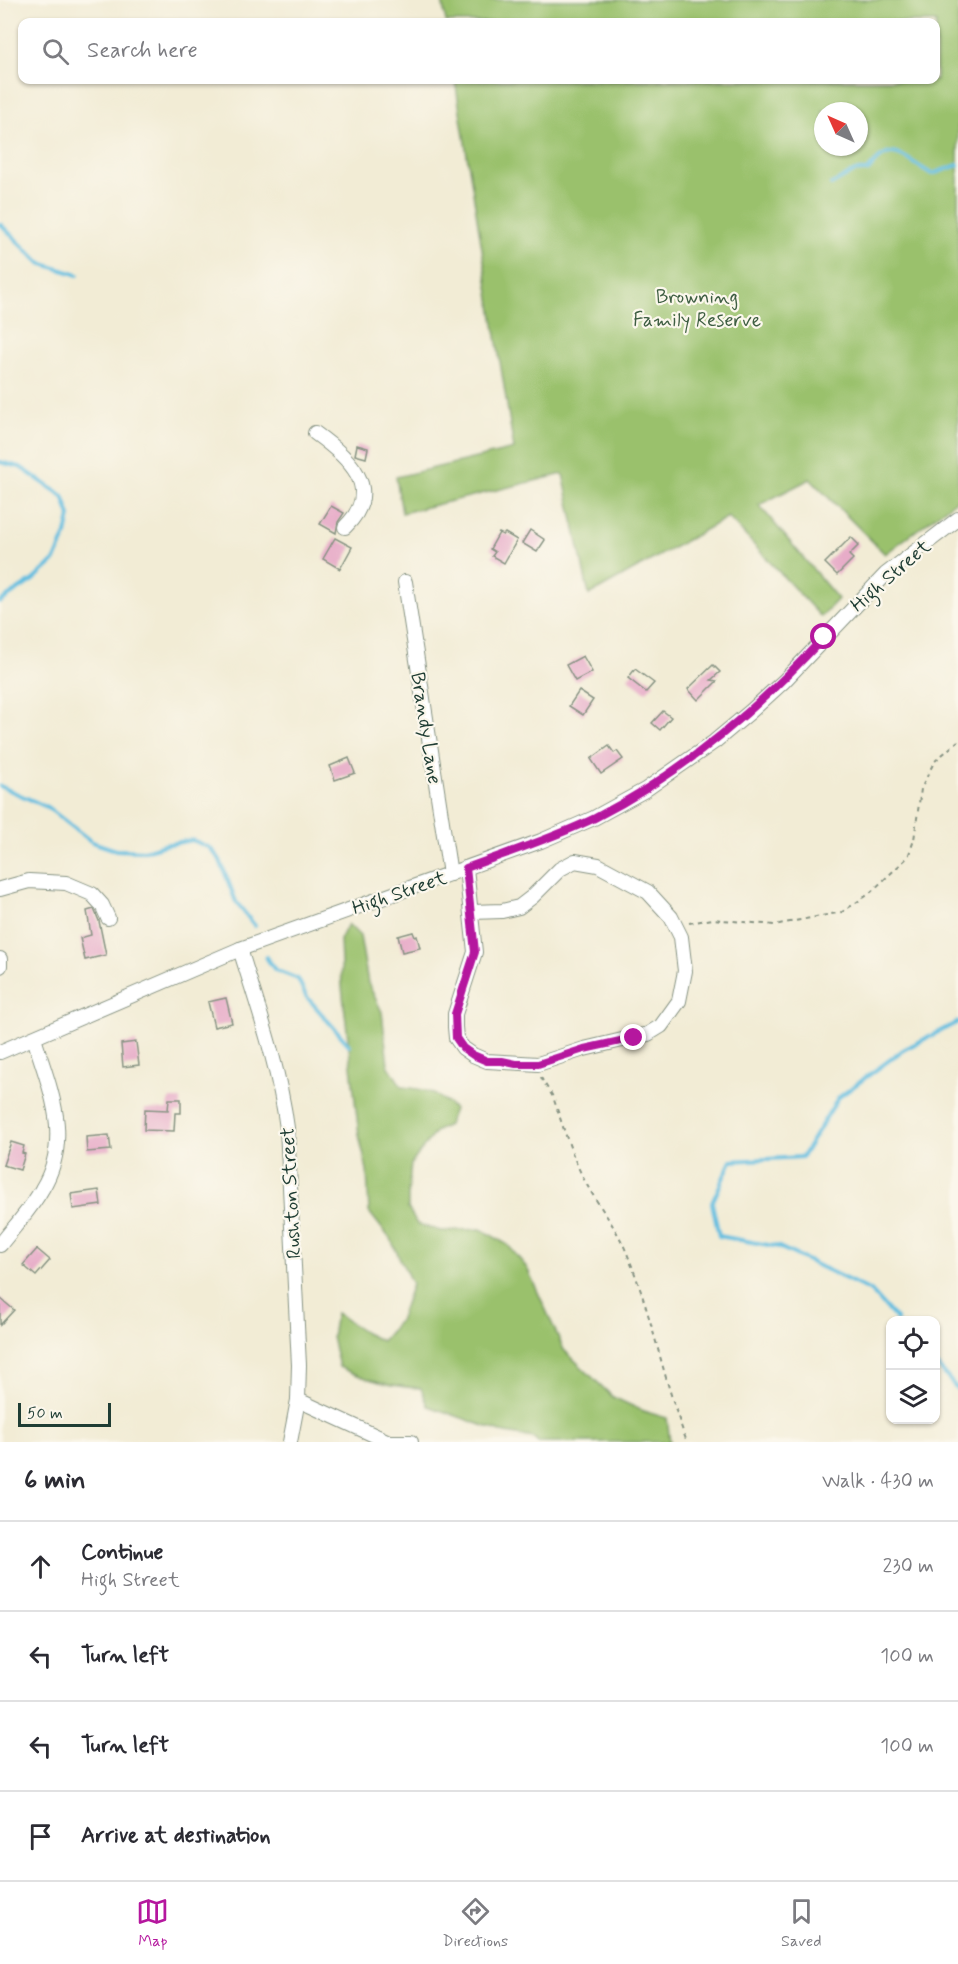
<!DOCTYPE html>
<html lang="en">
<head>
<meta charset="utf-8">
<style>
  body { margin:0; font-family:Mynerve,sans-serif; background:#f7f7f7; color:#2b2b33 }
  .controls { position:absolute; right:18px; bottom:18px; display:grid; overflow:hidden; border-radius:12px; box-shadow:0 2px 4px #0004 }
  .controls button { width:54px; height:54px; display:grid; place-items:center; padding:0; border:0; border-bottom:2px solid #e1e1e2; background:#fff; color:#2b2b33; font:30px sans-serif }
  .compass { position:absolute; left:814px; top:102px; width:54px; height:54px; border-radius:50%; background:#fff; box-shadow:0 2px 4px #0004; rotate:315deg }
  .scale { position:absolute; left:18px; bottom:15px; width:93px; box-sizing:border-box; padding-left:6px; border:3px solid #1f3d34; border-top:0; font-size:16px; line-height:21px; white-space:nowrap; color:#1f3d34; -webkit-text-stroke:4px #fbf7ec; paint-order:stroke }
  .stop { position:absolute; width:18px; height:18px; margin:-14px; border:4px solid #b5179e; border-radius:50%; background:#fff }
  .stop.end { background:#b5179e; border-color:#fff; box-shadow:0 2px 6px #0008 }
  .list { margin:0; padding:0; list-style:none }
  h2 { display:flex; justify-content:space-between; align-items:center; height:78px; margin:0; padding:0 24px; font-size:26px }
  h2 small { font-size:20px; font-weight:400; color:#7c7c81 }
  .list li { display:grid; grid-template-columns:39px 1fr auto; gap:18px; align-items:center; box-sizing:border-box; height:90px; padding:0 24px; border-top:2px solid #e1e1e2 }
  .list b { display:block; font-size:22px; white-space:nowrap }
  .list p { margin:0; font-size:20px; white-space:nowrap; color:#7c7c81 }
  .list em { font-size:20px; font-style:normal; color:#7c7c81 }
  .icon { flex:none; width:33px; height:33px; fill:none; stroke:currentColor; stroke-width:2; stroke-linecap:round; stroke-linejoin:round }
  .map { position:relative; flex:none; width:958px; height:1442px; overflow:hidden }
  .search { position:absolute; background:#fff; box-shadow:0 2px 4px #0004; left:18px; right:18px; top:18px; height:66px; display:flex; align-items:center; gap:15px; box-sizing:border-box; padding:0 21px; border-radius:12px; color:#7c7c81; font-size:22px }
  .sheet { height:438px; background:#fff }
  nav { display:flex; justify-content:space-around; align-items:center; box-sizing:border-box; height:84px; border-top:2px solid #e1e1e2; background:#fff; font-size:16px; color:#7c7c81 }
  nav a { display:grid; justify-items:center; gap:3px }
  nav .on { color:#b5179e }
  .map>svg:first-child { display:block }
</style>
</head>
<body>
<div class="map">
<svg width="958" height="1442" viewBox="0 0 958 1442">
  <rect width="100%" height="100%" fill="#fbf7ec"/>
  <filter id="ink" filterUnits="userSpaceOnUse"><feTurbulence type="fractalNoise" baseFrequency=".0167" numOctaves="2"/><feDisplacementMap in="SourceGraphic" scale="12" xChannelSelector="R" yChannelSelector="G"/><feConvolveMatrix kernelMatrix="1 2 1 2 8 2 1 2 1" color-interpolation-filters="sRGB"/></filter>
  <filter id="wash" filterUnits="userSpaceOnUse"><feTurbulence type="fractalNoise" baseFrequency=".008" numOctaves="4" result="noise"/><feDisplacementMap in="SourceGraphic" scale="24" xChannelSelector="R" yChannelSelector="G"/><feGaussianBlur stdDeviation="1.35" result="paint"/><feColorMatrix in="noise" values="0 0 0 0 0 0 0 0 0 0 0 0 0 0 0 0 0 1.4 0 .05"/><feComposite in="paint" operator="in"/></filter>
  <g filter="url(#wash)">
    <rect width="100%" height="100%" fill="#f2ecd5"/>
    <g fill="#9ac16c" stroke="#5c7f50" stroke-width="1.5" fill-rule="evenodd">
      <path d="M442,0H958V499L885,554L810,479L759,505L838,599L821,617L728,517L589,595L563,474L402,513L396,477L514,449L455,80H936V22H446ZM823,111H859V147H823Z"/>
      <path d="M348,924L360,936L368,983L382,1012L388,1065L402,1087C427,1089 436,1092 454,1109L448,1125L435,1132L411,1164L408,1194V1208L417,1224L441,1231L481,1229L508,1245L527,1268L564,1350L613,1397L643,1411L667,1418L670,1442H538L534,1438L501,1432L428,1406L421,1388C391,1387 366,1380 339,1367L332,1337L336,1313L365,1333L382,1341L399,1321L412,1284L391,1240L369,1212L367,1170L359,1135L342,987L340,940Z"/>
    </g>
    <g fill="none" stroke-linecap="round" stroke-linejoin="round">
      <g stroke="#62bee0" stroke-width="4">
        <path d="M831,185L855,171H868C893,137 903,159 932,174L958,165"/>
        <polyline points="0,224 40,263 78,275"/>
        <polyline points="0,462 20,467 63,496 70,516 66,534 55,560 33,580 0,602"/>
        <polyline points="0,786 47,807 92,842 116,850 145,851 164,845 192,840 210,848 220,860 236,902 255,926"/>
        <polyline points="266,957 275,970 298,979 306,996 349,1045"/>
        <polyline points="897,1320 871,1291 779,1247 719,1236 712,1203 731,1161 802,1157 838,1098 903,1050 958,1022"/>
        <polyline points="936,1364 958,1390"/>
      </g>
    </g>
    <g id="blocks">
      <g fill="#e7acc8">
        <polygon points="357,445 368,448 366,458 355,455"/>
        <polygon points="331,506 344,513 338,522 336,533 320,524"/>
        <polygon points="530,530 545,540 537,552 522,543"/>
        <polygon points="499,533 503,535 505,533 517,540 504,563 492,556 495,552 490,549"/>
        <polygon points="851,537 859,545 849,555 853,559 837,575 825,563"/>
        <polygon points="335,538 352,547 340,569 323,559"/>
        <polygon points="583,656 592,672 575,681 566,665"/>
        <polygon points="713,665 720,672 711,680 717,681 698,700 688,689"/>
        <polygon points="635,669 654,683 646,692 628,678"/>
        <polygon points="579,691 593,700 583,715 569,706"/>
        <polygon points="663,711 671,717 660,730 652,723"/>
        <polygon points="609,746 614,753 617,751 623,759 601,774 591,759"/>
        <polygon points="349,758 355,773 335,780 330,766"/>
        <polygon points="94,909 99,921 106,955 85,960 80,938 91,935 87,911"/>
        <polygon points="413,932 415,937 417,936 420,948 402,952 398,936"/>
        <polygon points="226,998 232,1023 214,1027 208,1002"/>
        <polygon points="136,1042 139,1065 123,1067 121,1044"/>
        <polygon points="169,1099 181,1099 181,1113 175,1113 174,1131 144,1130 145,1109 168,1110"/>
        <polygon points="109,1135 111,1150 87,1152 86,1137"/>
        <polygon points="11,1142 24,1146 22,1153 25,1154 20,1170 3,1165"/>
        <polygon points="99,1190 101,1205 73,1209 71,1194"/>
        <polygon points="37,1249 50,1260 36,1276 23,1265"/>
        <polygon points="0,1298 14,1310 0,1325"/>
      </g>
    </g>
  </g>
  <g filter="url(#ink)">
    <use href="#blocks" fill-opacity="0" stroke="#889484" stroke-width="1.5"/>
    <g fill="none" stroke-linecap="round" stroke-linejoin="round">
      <defs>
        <g id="minor">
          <path d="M315,433C347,456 385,488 345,527"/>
          <polyline points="405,582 450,874"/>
          <polyline points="466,868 475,952 455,1014 455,1027 456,1038 463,1048 473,1055 487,1061 538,1064 584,1049 648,1034 661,1026 679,1001 685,971 681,937 671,917 648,892 598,865 575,861 560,869 532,897 519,907 502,911 472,912"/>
          <polyline points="0,889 29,881 66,883 92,894 102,905 108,918"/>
          <path d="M240,949C258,1008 279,1067 287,1128L299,1365L298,1400L290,1442"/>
          <polyline points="0,959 0,966"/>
          <polyline points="0,1052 240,949 541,841 594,818 645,790 714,742 750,712 784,681 886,574 958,519"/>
          <path d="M0,1245C14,1227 31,1209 42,1189C73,1138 50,1090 34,1038"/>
          <polyline points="298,1400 389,1442 411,1442"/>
        </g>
      </defs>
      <use href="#minor" stroke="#889484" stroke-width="16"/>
      <g stroke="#889484" stroke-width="2" stroke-dasharray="4.5 4.5" stroke-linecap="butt">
        <polyline points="689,923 713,919 774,925 842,912 869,894 908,857 914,840 921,789 934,762 958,741"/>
        <path d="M541,1077C544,1085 551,1091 554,1100C564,1129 572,1158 587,1185C600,1208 616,1227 626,1251C652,1313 663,1380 687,1442"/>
      </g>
      <use href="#minor" stroke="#fff" stroke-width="14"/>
    </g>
  </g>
  <g fill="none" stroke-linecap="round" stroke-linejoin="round" filter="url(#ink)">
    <path stroke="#b5179e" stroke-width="8" d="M634,1038L584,1049L538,1064H516L502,1061H487L473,1055L463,1048L456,1038L455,1014L475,952L466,868C509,852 554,838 595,818C683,773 758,709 824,637"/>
  </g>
  <g text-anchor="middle" stroke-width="4.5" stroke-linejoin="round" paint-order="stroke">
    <g font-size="20" fill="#3e5e42" stroke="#fbf7ec">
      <text x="697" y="303">Browning<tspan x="697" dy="23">Family Reserve</tspan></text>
    </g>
    <g font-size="20" fill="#1f3d34" stroke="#fbf7ec">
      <text transform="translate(890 575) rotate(-41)" y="7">High Street</text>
      <text transform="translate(427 728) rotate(81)" y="7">Brandy Lane</text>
      <text transform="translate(399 892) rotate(-19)" y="7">High Street</text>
      <text transform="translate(290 1193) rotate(-93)" y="7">Rushton Street</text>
    </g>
  </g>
</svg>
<div class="controls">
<button><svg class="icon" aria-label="locate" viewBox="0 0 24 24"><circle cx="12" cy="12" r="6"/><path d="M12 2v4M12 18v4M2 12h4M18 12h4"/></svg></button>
<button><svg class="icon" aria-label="layers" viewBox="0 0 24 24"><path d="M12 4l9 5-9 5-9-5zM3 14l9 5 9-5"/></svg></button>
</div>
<svg class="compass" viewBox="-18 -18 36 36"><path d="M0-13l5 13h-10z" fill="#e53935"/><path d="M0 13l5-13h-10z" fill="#7c7c81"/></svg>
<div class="scale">50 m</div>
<div class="stop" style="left:824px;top:637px"></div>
<div class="stop end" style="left:634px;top:1038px"></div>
<div class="search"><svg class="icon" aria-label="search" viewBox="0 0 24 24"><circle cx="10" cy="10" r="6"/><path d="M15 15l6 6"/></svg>Search here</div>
</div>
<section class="sheet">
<h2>6 min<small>Walk · 430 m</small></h2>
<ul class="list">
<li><svg class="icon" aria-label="ahead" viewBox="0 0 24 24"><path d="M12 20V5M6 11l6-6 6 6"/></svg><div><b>Continue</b><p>High Street</p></div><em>230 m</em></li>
<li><svg class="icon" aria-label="left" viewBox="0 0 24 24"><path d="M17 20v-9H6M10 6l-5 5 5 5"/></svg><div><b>Turn left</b></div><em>100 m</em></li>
<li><svg class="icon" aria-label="left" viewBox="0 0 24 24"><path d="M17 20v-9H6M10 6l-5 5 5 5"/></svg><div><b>Turn left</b></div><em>100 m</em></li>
<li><svg class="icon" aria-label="arrive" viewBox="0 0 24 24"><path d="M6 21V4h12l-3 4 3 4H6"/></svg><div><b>Arrive at destination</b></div></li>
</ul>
</section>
<nav>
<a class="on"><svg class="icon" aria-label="map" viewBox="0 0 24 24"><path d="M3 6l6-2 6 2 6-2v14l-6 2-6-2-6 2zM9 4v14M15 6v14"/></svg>Map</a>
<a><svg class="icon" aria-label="directions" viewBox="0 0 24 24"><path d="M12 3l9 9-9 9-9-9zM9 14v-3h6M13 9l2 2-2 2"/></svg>Directions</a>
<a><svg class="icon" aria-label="saved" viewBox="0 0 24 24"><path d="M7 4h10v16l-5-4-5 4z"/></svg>Saved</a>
</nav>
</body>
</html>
